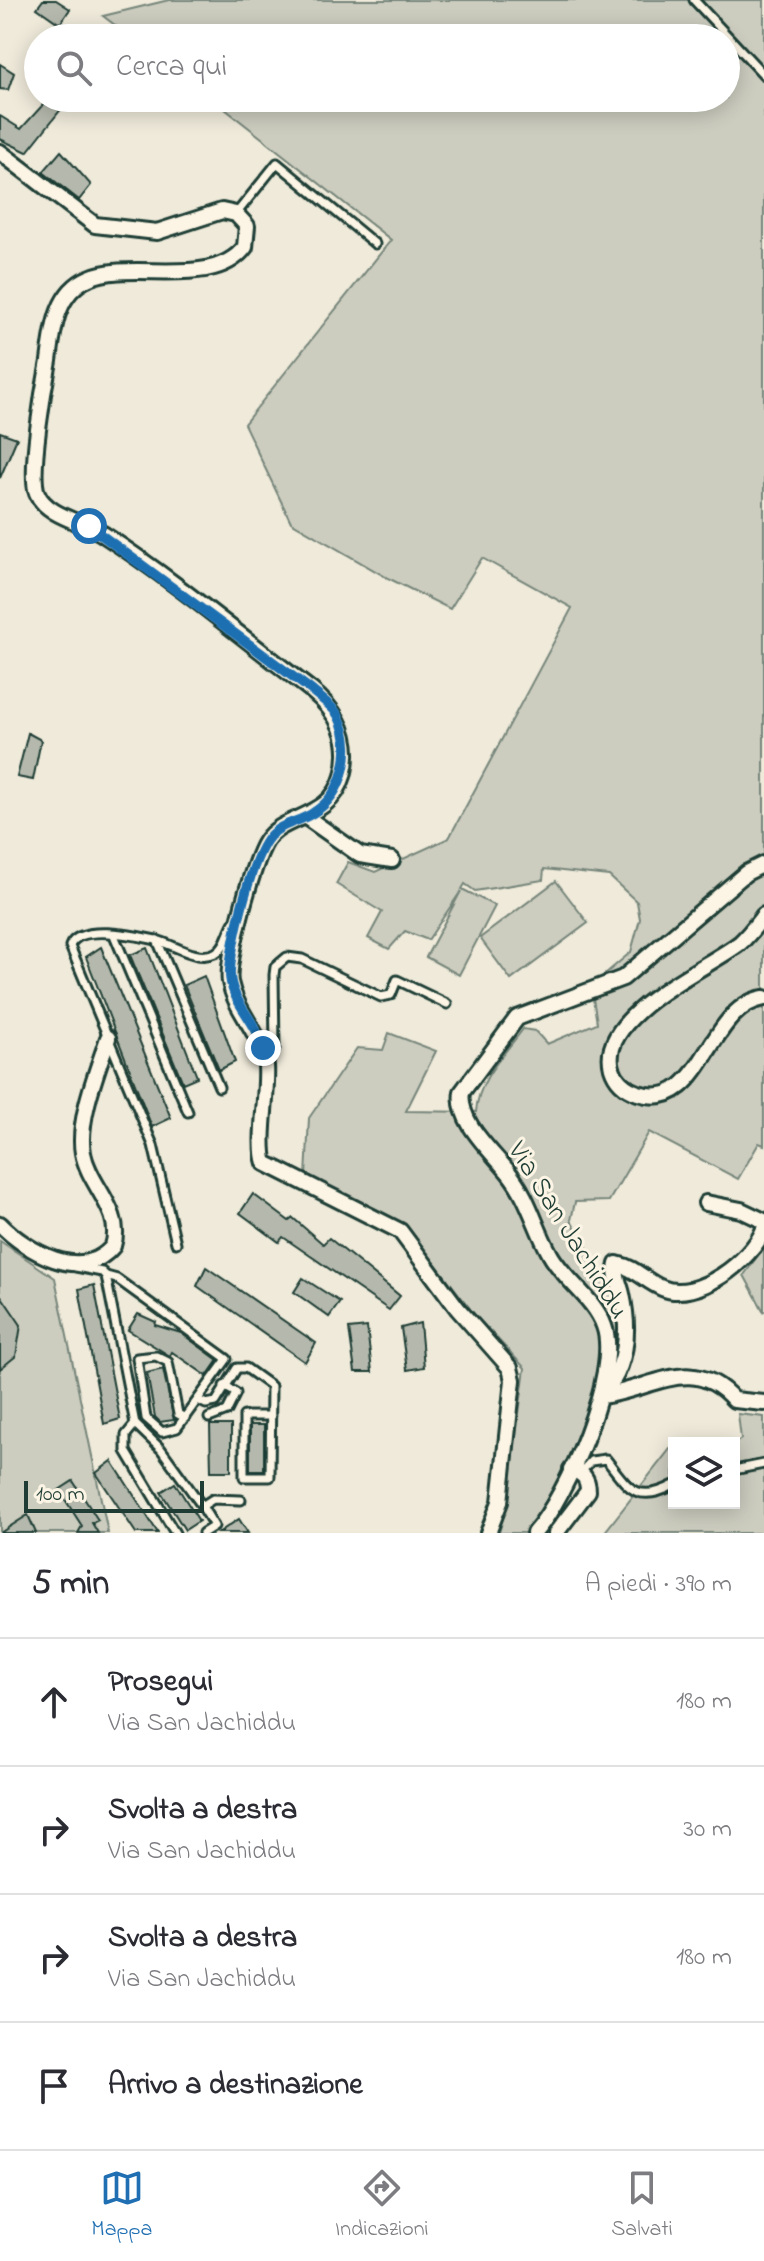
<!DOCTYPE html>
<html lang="it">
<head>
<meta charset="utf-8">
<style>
  body { margin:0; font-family:"Indie Flower",sans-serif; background:#f7f7f7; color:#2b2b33 }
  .controls { position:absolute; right:24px; bottom:24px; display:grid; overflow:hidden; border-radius:0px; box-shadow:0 4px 20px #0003 }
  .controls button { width:72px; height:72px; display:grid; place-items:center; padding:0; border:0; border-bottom:2px solid #e1e1e2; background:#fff; color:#2b2b33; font:40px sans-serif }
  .scale { position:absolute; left:24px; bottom:20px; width:180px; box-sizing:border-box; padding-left:8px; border:4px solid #1f3d34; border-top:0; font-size:22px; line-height:28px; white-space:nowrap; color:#1f3d34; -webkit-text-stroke:6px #fcf5e5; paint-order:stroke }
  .stop { position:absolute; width:24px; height:24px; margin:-18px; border:6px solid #1f6fb2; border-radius:50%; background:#fff }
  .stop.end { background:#1f6fb2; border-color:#fff; box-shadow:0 2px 8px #0008 }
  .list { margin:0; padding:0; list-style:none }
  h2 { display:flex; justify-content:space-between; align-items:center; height:104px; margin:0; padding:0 32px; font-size:34px }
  h2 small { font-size:26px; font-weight:400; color:#7c7c81 }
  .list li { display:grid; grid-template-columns:52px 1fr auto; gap:24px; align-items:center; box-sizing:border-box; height:128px; padding:0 32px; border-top:2px solid #e1e1e2 }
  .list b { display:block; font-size:30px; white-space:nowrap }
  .list p { margin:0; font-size:26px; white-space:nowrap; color:#7c7c81 }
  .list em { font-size:26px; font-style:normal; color:#7c7c81 }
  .icon { flex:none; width:44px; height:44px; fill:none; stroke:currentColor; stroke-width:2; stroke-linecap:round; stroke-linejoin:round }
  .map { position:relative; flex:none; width:764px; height:1533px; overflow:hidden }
  .search { position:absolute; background:#fff; box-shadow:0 4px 20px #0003; left:24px; right:24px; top:24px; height:88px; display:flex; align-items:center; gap:20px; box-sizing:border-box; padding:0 28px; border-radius:44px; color:#7c7c81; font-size:30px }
  .sheet { height:616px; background:#fff }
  nav { display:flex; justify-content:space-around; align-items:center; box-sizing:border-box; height:112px; border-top:2px solid #e1e1e2; background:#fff; font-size:22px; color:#7c7c81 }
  nav a { display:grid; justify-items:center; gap:4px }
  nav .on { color:#1f6fb2 }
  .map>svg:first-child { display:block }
</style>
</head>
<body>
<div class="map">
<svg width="764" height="1533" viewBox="0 0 764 1533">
  <rect width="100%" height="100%" fill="#efeada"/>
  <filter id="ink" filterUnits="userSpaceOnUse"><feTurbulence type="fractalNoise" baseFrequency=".0125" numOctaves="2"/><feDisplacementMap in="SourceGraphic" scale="16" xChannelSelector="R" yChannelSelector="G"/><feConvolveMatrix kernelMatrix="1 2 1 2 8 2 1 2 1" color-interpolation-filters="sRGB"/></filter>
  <g filter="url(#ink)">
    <g fill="#cccdbf" stroke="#76857a" stroke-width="2">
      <path d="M169,0H764V1145L759,1143L738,1179L649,1132L609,1201L575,1202L571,1220L618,1301L620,1340L611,1382L555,1494L525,1533H499L507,1504L525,1368L475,1315L409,1229L306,1177L309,1118L357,1048L383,1050L389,1033L436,1051L406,1111L476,1112C478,1079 504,1055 523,1029L535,1031L547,1044L597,1023L591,986L631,952L640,919L637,902L609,876L544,869L543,880L475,891L465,884L462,889L495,906L459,975L426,957L461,891L428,940L405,931L389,949L368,938L382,912L336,884L348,862L375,872L449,838L572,608L482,558L450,609L386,577L291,522L244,424L391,240L211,98H726V38H132L103,16Z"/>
      <polygon points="556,881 588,923 511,980 480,938"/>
      <polygon points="0,1241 55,1278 108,1533 0,1533"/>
      <polygon points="764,1247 764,1312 744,1275"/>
      <polygon points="738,1414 764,1417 764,1533 604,1533 674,1444 674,1503 734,1503 734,1444 741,1439"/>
    </g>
    <g fill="#b5b9ad" stroke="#1f3d34" stroke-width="2">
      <polygon points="43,0 56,0 70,9 60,24 37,8"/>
      <polygon points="0,64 14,73 8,90 0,89"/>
      <polygon points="49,98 62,108 27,152 0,139 0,116 21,129"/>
      <polygon points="61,151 91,185 79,200 43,172"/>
      <polygon points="0,432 17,438 0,478"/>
      <polygon points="28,733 41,740 33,780 17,777"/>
      <polygon points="101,947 171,1118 152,1127 86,957"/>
      <polygon points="147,948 197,1077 183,1083 130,955"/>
      <polygon points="204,976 235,1062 219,1070 184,985"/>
      <polygon points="253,1194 289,1221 293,1218 323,1244 329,1238 400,1296 389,1310 283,1237 279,1242 240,1213"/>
      <polygon points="206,1267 316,1343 305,1362 197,1286"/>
      <polygon points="303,1278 340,1302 329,1317 294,1292"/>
      <polygon points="94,1285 120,1419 104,1424 79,1289"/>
      <polygon points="0,1294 21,1325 16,1356 0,1369"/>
      <polygon points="138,1314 156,1322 155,1325 181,1333 218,1360 207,1376 172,1352 170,1356 128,1330"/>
      <polygon points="420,1323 424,1367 407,1370 401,1328"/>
      <polygon points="367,1327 372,1372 355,1372 349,1329"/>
      <polygon points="163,1369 174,1420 160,1422 155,1417 147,1373"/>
      <polygon points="210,1425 231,1425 231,1471 211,1471"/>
      <rect x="250" y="1425" width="14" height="45"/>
      <polygon points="112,1461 158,1533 136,1533 96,1473"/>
      <polygon points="73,1481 98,1520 92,1523 98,1533 78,1533 82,1526 59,1490"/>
      <polygon points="175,1483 199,1521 185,1530 161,1492"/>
      <polygon points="28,1515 36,1533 0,1533"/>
      <polygon points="239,1519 248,1533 218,1533"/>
    </g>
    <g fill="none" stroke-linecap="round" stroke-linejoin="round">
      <defs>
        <g id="service">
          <polyline points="694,0 764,75"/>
          <polyline points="236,214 277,163 375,244"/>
          <polyline points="114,935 188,1112"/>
          <polyline points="157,940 219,1087"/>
          <polyline points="263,1048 275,1048 274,975 275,967 287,957 302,959 381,997 391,995 397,980 447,1004"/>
          <path d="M176,1243L153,1145L70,946C79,923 137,936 156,940C174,944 196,962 215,953C226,948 228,931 234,922"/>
          <polyline points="76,1267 102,1272 106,1276 135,1424 126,1435 126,1451 175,1533"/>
          <polyline points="106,1276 117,1279 227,1359 177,1428 162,1432 146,1418 137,1358 156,1356 168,1362 178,1414 185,1418"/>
          <polyline points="198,1400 206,1404 216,1402 237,1368 246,1368 271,1386 270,1477 244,1477 244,1416 271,1416"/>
          <polyline points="209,1418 227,1411 236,1393 224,1386"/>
          <polyline points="135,1424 161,1449 202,1506 213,1499 241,1500"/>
          <polyline points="734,1470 764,1464"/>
          <path d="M581,1472L591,1461L606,1459C628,1487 636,1505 674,1485"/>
          <polyline points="202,1506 214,1526 203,1533"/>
        </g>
        <g id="minor">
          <path d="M0,152L95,225L157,232L222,211L236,214L247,226L245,247C213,290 131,259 89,278C56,292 53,330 49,361C44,386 29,473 37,493C46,516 84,522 103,534C175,581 243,638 311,690C338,712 353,739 343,776C330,821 284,813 266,841C253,861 226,960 230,982C236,1013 262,1033 266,1066C268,1093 258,1142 265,1163L400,1231L458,1309L510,1368L513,1380L500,1502L488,1533"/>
          <polyline points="306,817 360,855 392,860"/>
          <path d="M764,915C757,924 749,935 740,943C706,969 597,1016 612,1068C616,1081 626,1089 638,1093C704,1114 706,1007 764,998"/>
          <polyline points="706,1203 741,1210 764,1221"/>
          <path d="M0,1224C26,1251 82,1284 113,1246C124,1211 89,1186 83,1153C77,1120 98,1069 108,1038"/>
          <path d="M602,1395C628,1367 630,1331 622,1294C620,1284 614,1275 617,1264C636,1268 645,1281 662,1288C697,1303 752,1260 764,1229"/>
          <path d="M600,1396C651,1391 692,1352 734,1400L764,1403"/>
          <path d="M534,1533C566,1498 621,1372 604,1326C594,1298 564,1280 550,1254C535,1227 529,1198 509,1173C492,1151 457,1122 462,1092L517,1018L623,978L746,873L764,864"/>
          <path d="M556,1533L588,1491C588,1478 583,1473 571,1469"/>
        </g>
      </defs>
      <use href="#service" stroke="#1f3d34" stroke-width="13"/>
      <use href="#minor" stroke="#1f3d34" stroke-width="20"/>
      <use href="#service" stroke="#fcf5e5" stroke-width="7"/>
      <use href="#minor" stroke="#fcf5e5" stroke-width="14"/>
    </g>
  </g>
  <g fill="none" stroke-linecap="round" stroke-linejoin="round" filter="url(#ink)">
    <path stroke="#1f6fb2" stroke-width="10" d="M89,526L311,690C320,698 332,705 338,715C355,748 344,794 313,813C300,822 281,823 270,836C251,857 232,941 230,970C228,1000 257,1020 263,1048"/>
  </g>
  <g text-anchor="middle" stroke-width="6" stroke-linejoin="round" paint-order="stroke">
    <g font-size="28" fill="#1f3d34" stroke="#fcf5e5">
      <text transform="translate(570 1229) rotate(58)" y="10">Via San Jachiddu</text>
    </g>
  </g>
</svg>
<div class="controls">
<button><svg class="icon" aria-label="layers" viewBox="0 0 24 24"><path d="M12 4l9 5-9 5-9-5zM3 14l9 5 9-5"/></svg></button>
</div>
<div class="scale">100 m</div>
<div class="stop" style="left:89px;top:526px"></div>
<div class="stop end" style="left:263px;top:1048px"></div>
<div class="search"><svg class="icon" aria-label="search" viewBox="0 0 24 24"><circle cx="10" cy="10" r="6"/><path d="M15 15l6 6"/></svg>Cerca qui</div>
</div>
<section class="sheet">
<h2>5 min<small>A piedi · 390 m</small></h2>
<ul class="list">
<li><svg class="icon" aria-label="ahead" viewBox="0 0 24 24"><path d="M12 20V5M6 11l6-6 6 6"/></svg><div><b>Prosegui</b><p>Via San Jachiddu</p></div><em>180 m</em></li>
<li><svg class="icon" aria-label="right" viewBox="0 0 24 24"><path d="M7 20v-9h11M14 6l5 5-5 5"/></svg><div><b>Svolta a destra</b><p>Via San Jachiddu</p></div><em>30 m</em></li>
<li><svg class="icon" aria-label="right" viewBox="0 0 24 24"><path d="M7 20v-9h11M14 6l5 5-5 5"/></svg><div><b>Svolta a destra</b><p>Via San Jachiddu</p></div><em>180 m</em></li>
<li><svg class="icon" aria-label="arrive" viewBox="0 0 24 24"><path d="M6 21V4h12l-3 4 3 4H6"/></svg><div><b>Arrivo a destinazione</b></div></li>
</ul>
</section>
<nav>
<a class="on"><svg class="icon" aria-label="map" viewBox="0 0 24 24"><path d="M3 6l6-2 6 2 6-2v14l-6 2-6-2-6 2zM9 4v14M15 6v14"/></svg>Mappa</a>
<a><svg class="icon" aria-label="directions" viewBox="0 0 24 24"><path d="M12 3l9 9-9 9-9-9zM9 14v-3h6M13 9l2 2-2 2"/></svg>Indicazioni</a>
<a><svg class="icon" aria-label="saved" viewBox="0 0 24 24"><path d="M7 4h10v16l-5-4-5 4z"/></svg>Salvati</a>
</nav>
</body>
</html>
